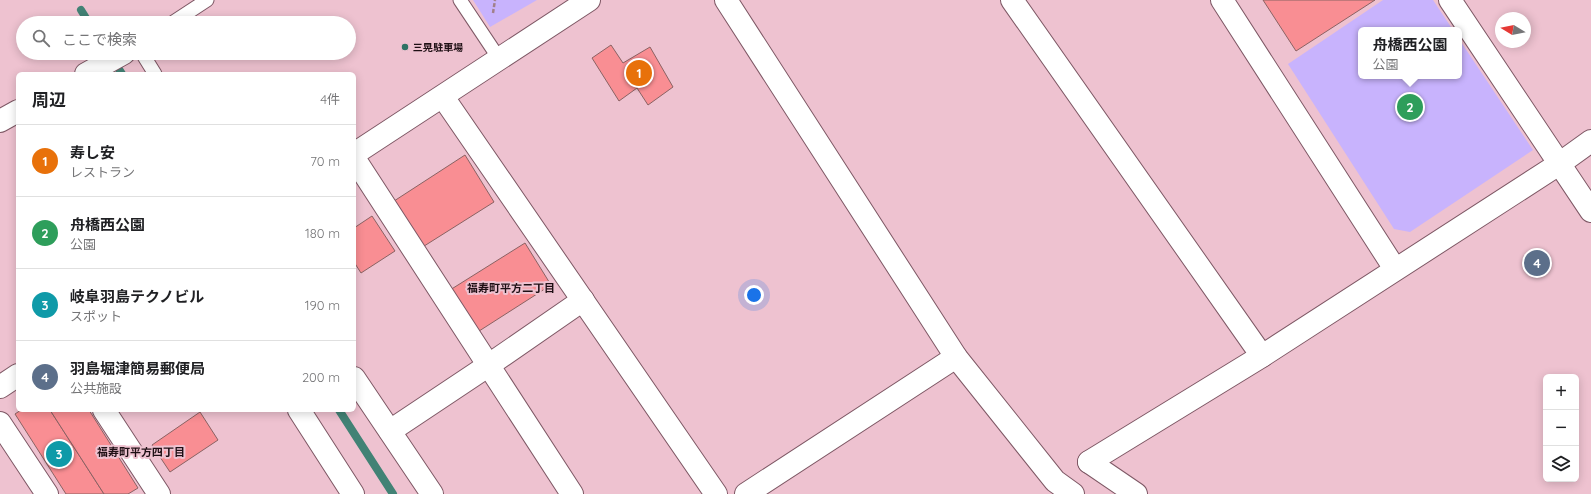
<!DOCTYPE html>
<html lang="ja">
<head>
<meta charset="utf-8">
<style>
  body { margin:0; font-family:Quicksand,"Noto Sans JP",sans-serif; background:#f2f2f2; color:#202124 }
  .controls { position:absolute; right:12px; bottom:12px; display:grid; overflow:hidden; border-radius:6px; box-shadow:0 2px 10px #0003 }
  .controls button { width:36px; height:36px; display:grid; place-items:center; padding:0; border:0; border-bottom:1px solid #e0e0e0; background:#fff; color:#202124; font:20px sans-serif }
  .compass { position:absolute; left:1495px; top:12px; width:36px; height:36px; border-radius:50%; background:#fff; box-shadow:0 2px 10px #0003; rotate:280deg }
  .you { position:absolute; left:754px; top:295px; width:14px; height:14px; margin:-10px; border:3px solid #fff; border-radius:50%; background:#1a73e8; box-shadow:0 0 0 6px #1a73e833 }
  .badge { display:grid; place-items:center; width:26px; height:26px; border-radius:50%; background:#111827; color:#fff; font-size:13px; font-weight:700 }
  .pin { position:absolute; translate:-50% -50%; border:2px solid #fff; box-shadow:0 1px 4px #0006 }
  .popup { position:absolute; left:1358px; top:27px; width:104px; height:52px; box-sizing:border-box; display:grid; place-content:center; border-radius:6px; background:#fff; filter:drop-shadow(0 1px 3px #0005); font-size:13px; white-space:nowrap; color:#757577 }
  .popup b { font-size:15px; color:#202124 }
  .popup::after { content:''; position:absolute; left:50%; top:100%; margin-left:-8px; border:8px solid transparent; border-top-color:#fff }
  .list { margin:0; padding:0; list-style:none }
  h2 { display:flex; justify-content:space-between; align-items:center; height:52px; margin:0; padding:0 16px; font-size:17px }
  h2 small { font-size:13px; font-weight:400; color:#757577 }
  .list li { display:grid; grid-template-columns:26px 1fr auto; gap:12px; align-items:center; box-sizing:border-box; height:72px; padding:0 16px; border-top:1px solid #e0e0e0 }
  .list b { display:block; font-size:15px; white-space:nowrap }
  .list p { margin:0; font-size:13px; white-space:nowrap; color:#757577 }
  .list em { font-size:13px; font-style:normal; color:#757577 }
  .icon { flex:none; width:22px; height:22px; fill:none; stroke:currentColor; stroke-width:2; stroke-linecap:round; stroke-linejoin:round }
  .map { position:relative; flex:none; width:1591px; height:494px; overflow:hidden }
  .search { position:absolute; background:#fff; box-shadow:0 2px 10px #0003; left:16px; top:16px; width:340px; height:44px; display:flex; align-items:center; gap:10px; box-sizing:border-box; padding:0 14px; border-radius:22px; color:#757577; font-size:15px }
  .panel { position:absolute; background:#fff; box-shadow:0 2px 10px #0003; left:16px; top:72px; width:340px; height:340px; border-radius:6px }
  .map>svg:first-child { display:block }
</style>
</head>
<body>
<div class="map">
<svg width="1591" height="494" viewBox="0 0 1591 494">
  <rect width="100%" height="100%" fill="#eec2d0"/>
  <g fill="#c8b3fd">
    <polygon points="473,0 537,0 490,27"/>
    <polygon points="1383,0 1433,0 1453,30 1361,30 1361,76 1459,76 1459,39 1533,150 1410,232 1394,229 1288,64"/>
  </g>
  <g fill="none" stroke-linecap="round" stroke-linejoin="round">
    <g stroke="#428275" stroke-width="8">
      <polyline points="81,10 89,23"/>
      <polyline points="113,60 122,74"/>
      <polyline points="339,410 393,494"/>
    </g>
  </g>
  <g fill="#f98e93" stroke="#8a6263">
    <polygon points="1263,0 1375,0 1296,51"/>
    <polygon points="611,45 623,63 650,47 673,87 648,105 637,88 619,101 592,58"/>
    <polygon points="465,155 494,202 421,248 391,203"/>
    <polygon points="372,216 395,251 361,273 354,262 354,228"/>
    <polygon points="525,243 551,285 476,333 450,290"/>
    <polygon points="21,410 50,410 104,494 66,494 15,414"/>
    <polygon points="50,410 89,410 138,488 128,494 104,494"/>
    <polygon points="200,412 218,440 170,472 152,445"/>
  </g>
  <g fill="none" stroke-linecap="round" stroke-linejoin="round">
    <defs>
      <g id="service">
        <polyline points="460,0 500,60"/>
        <polyline points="172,23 207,0"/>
        <polyline points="142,53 155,74"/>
      </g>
      <g id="minor">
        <polyline points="1012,0 1262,356"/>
        <polyline points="1222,0 1395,269"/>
        <polyline points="1450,0 1591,211"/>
        <polyline points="86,74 124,53"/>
        <polyline points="443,97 716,494"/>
        <polyline points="0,121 18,111"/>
        <polyline points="354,158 572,494"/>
        <polyline points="354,378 432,494"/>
        <polyline points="104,410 159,494"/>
        <polyline points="299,410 353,494"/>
        <polyline points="0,423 47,494"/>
        <polyline points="390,431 489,365 583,300"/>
        <polyline points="1089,462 1262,356 1559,164 1591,141"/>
        <polyline points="746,494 956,357"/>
      </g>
      <g id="tertiary">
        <polyline points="726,0 956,357 1055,481 1073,494"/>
        <polyline points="354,154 589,0"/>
        <polyline points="0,387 18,375"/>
        <polyline points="1089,462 1136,494"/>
      </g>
    </defs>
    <use href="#service" stroke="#7e5865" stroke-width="15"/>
    <use href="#minor" stroke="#7e5865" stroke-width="24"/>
    <use href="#tertiary" stroke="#7e5865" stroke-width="24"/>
    <polyline stroke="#a1808a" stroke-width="2.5" stroke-dasharray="4 2" stroke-linecap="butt" points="493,13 495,0"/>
    <use href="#service" stroke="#fff" stroke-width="13"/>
    <use href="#minor" stroke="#fff" stroke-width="22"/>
    <use href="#tertiary" stroke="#fff" stroke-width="22"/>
  </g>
  <circle fill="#2e7264" stroke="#eec2d0" stroke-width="1.5" cx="405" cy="47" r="4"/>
  <g text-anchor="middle" stroke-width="4" stroke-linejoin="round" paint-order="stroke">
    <g font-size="10" font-weight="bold" fill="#1e0f14" stroke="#eec2d0" text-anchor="start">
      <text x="413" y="51">三晃駐車場</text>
    </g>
    <g font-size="11" font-weight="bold" fill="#1e0f14" stroke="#eec2d0">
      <text x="511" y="292">福寿町平方二丁目</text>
      <text x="141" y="456">福寿町平方四丁目</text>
    </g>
  </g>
</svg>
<div class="controls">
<button>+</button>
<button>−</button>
<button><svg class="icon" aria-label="layers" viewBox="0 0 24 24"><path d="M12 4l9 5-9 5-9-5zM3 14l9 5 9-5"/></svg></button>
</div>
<svg class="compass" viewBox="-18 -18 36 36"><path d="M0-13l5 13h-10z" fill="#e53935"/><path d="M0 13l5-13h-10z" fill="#757577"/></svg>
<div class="you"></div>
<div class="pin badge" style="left:639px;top:73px;background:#e8710a">1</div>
<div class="pin badge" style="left:1410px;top:107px;background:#2e9e5b">2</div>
<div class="popup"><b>舟橋西公園</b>公園</div>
<div class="pin badge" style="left:59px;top:454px;background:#0f9aa8">3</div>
<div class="pin badge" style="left:1537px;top:263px;background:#5c6f8a">4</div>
<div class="search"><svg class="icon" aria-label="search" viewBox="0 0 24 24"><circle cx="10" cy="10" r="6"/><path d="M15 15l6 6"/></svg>ここで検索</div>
<section class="panel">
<h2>周辺<small>4件</small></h2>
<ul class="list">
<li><span class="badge" style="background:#e8710a">1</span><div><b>寿し安</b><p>レストラン</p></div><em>70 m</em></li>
<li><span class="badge" style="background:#2e9e5b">2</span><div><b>舟橋西公園</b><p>公園</p></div><em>180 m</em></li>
<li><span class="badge" style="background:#0f9aa8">3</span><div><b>岐阜羽島テクノビル</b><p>スポット</p></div><em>190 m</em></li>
<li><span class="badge" style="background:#5c6f8a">4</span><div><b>羽島堀津簡易郵便局</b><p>公共施設</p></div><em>200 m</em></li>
</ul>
</section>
</div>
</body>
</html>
